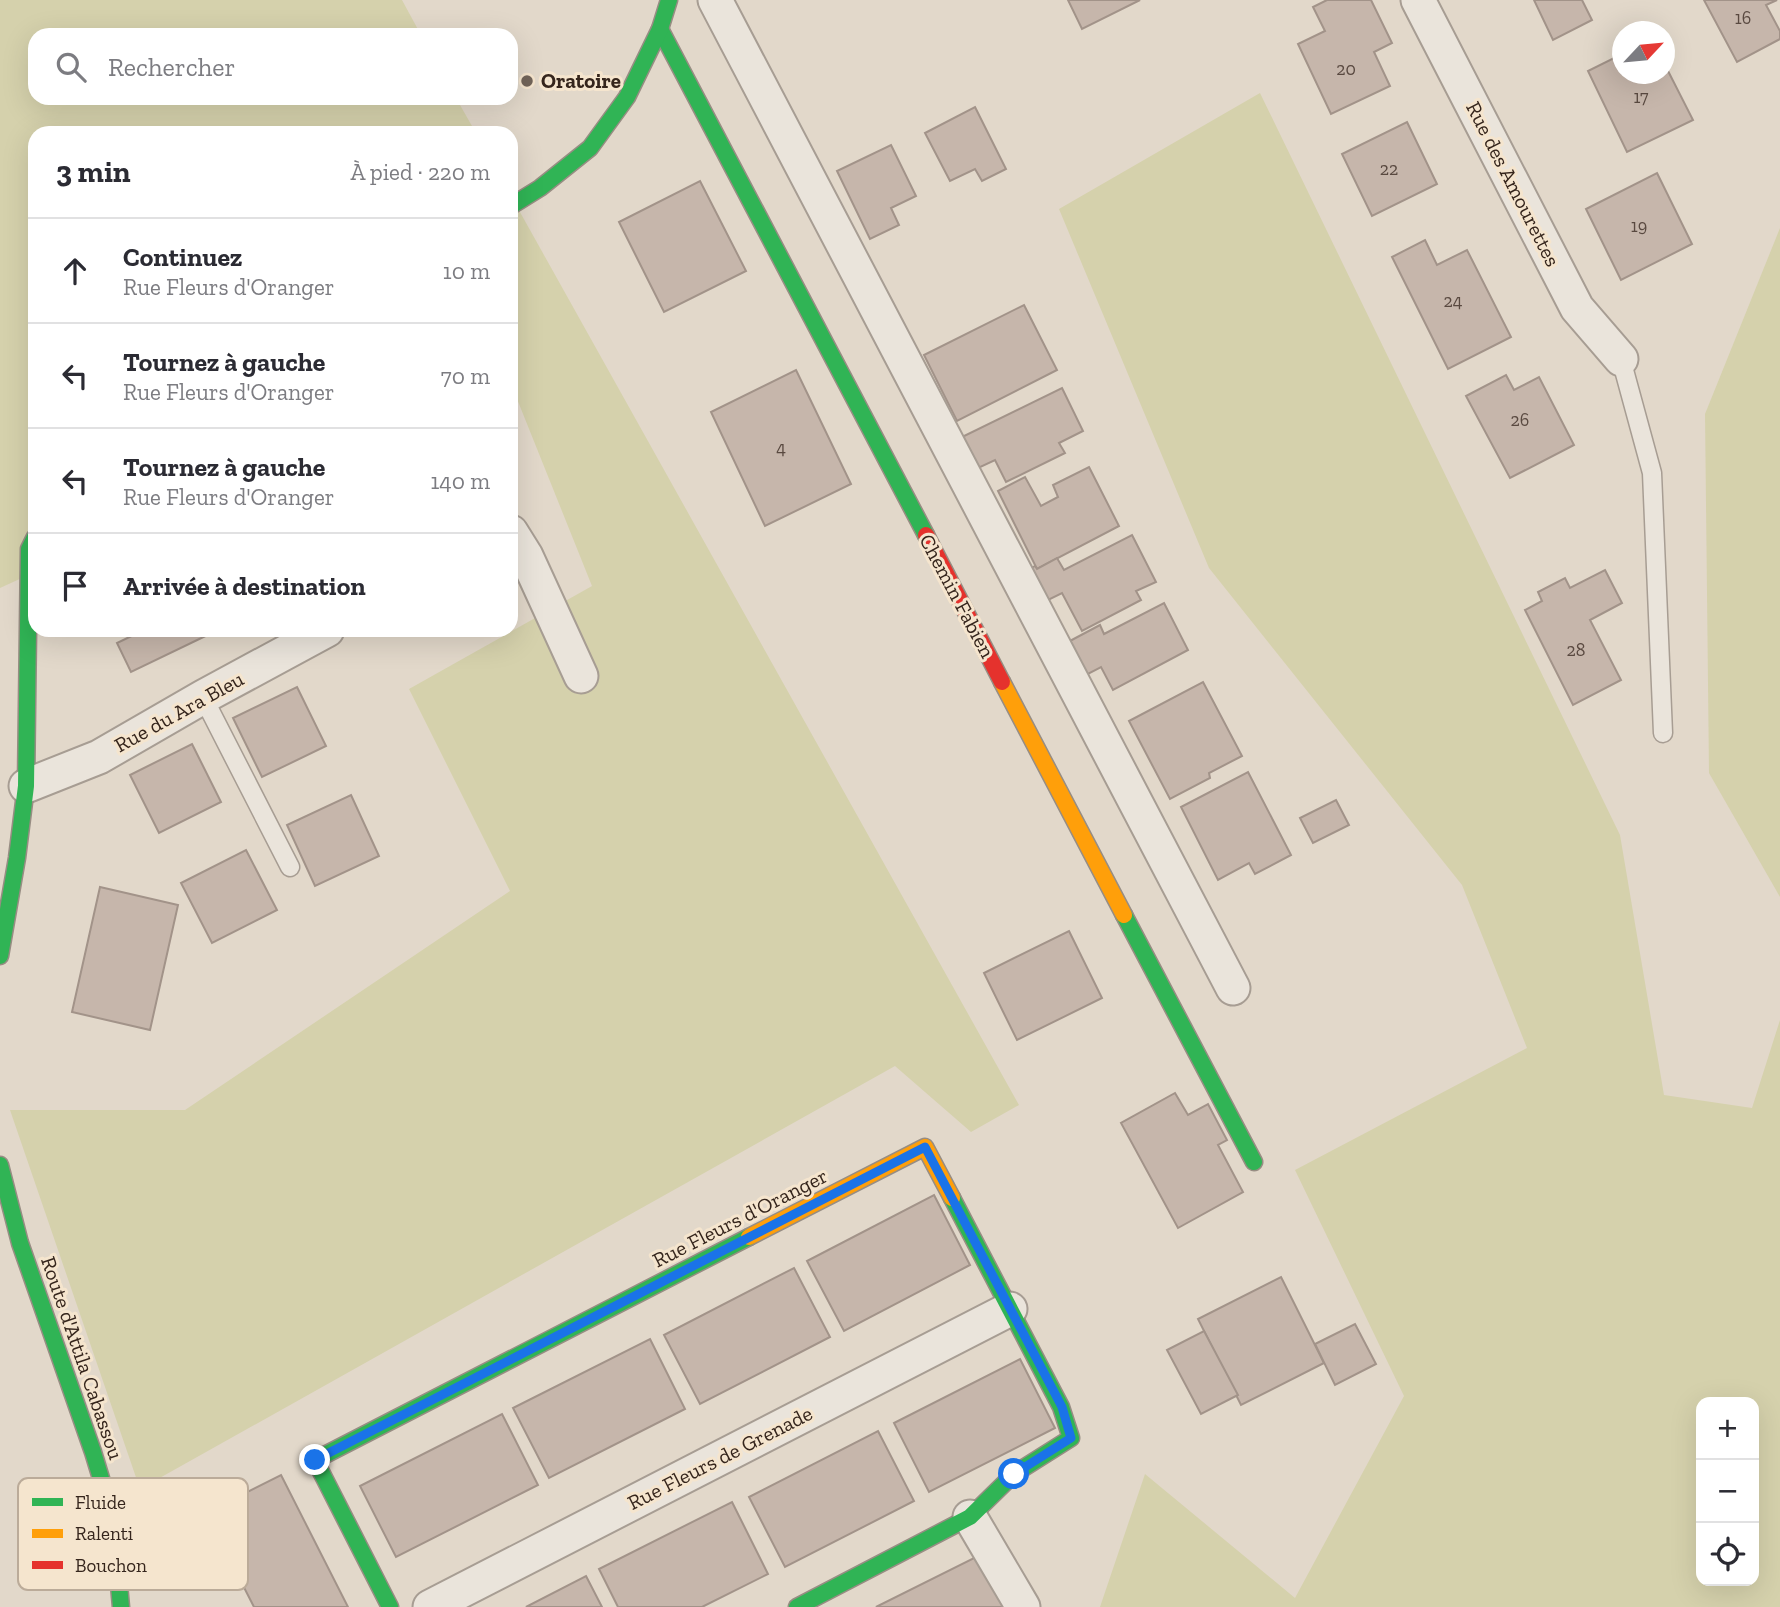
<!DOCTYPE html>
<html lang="fr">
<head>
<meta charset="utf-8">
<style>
  body { margin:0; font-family:"Zilla Slab",serif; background:#f2f2f3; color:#2b2b33 }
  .controls { position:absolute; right:21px; bottom:21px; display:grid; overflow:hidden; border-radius:14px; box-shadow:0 7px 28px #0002 }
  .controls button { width:63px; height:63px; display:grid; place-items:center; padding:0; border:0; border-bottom:2px solid #e1e1e2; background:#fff; color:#2b2b33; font:35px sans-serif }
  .compass { position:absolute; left:1612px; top:21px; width:63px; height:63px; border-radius:50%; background:#fff; box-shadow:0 7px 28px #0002; rotate:64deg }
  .stop { position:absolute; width:21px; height:21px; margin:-16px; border:5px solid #1a73e8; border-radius:50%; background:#fff }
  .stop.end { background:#1a73e8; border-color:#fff; box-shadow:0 2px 7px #0008 }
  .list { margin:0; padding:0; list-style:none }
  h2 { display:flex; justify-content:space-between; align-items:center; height:91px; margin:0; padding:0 28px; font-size:30px }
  h2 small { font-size:23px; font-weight:400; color:#7c7c81 }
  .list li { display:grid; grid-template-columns:46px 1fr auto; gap:21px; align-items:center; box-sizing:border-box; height:105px; padding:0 28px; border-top:2px solid #e1e1e2 }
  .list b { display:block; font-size:26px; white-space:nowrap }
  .list p { margin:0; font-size:23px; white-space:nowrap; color:#7c7c81 }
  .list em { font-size:23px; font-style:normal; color:#7c7c81 }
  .icon { flex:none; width:38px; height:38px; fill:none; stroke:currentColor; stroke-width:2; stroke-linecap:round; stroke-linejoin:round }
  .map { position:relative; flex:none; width:1780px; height:1607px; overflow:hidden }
  .search { position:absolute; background:#fff; box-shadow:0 7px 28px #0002; left:28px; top:28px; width:490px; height:77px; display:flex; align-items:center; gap:18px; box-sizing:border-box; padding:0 24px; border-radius:21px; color:#7c7c81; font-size:26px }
  .panel { position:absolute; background:#fff; box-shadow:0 7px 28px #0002; left:28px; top:126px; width:490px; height:511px; border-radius:21px }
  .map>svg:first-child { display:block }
</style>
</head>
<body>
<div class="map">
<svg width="1780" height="1607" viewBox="0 0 1780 1607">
  <rect width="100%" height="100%" fill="#e2d8ca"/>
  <g fill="#d5d1ac" fill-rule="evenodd">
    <polygon points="0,0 402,0 421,35 35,35 35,98 456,98 476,133 35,133 35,572 0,588"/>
    <path d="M1260,93L1620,835L1664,1095L1752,1108L1780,1020V1607H1100L1145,1474L1295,1598L1404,1396L1295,1170L1527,1048L1462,885L1209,568L1059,209ZM1754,1402V1581H1701V1402Z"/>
    <polygon points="511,196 1019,1105 971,1132 895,1066 140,1489 10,1110 185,1110 510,891 409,689 592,586 511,384"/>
    <polygon points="1780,228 1780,897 1709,773 1705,414"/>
  </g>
  <g fill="#c6b6ab" stroke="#a29389" stroke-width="2">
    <polygon points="1068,0 1140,0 1082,29"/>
    <polygon points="1327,0 1371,0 1392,43 1374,52 1390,86 1331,114 1298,44 1325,31 1313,7"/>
    <polygon points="1534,0 1582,0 1592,20 1553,40"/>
    <polygon points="1704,0 1777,0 1766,5 1780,31 1780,39 1737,62"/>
    <polygon points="1622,54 1622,74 1664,74 1664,63 1693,120 1627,152 1588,71"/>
    <polygon points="975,107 1006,169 982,181 975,169 950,181 925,133"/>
    <polygon points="1407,122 1437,184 1372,216 1342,154"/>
    <polygon points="891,145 916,196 891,208 899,225 870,239 837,171"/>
    <polygon points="1657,173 1692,244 1621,280 1586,209"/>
    <polygon points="700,181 746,271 664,312 619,222"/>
    <polygon points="1425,240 1437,265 1467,250 1511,337 1448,369 1392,257"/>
    <polygon points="1024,305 1057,370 957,421 924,355"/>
    <polygon points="796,370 851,484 765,526 711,412"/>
    <polygon points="1506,375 1514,390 1539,377 1574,445 1510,478 1466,396"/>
    <polygon points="1062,388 1083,431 1059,443 1065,453 1006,482 995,460 976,469 960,438"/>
    <polygon points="1089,467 1119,526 1037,569 998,491 1025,477 1041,506 1058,497 1053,485"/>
    <polygon points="1132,535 1156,582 1136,591 1141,600 1082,631 1062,593 1042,603 1026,571 1035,566 1037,569 1057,558 1064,570"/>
    <polygon points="1605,570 1622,603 1590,620 1621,680 1573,705 1525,610 1542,601 1538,592 1565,578 1570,588"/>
    <polygon points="1164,603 1188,650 1113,690 1101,667 1086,675 1068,642 1100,625 1104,634"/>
    <polygon points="139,630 218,630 131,672 117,643 140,632"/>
    <polygon points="1203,682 1242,756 1209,773 1210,778 1170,799 1129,721"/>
    <polygon points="297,687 326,746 262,777 233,718"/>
    <polygon points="192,744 221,802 159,833 130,775"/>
    <polygon points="1248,772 1291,855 1255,874 1249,863 1218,880 1181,807"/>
    <polygon points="351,795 379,856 315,886 287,825"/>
    <polygon points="1336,800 1349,825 1313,843 1300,818"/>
    <polygon points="246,850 277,910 212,943 181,883"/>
    <polygon points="100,887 178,905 150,1030 72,1012"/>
    <polygon points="1069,931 1102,998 1017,1040 984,973"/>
    <polygon points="1175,1093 1188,1115 1208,1104 1227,1140 1218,1145 1243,1192 1178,1228 1121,1123"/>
    <polygon points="934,1195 970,1265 844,1331 807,1261"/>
    <polygon points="794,1268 830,1337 700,1404 664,1335"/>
    <polygon points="1281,1277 1324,1363 1241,1405 1198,1319"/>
    <polygon points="1355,1324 1376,1364 1335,1385 1315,1344"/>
    <polygon points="1204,1331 1238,1395 1201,1414 1167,1350"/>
    <polygon points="650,1339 685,1409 549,1478 513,1408"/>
    <polygon points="1020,1359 1055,1428 929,1492 894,1423"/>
    <polygon points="502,1414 538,1485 396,1557 360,1486"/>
    <polygon points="878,1431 914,1501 785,1567 749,1497"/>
    <polygon points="281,1475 348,1607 254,1607 206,1513"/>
    <polygon points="732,1502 768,1574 702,1607 618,1607 599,1569"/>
    <polygon points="978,1556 1004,1607 876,1607"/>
    <polygon points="586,1576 602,1607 526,1607"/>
  </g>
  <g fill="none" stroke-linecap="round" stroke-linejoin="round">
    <defs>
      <g id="lane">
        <polyline points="1621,359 1652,473 1663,733"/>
        <polyline points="203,697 290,867"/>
      </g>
      <g id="street">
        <polyline points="715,0 1233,988"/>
        <polyline points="1418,0 1577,308 1621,359"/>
        <polyline points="511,532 526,556 581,676"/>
        <polyline points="26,786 99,757 203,697 327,630"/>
        <polyline points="970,1517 1023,1607"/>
        <polyline points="430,1607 1010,1309"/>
      </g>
      <g id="fast">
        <polyline points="660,29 926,535"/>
        <polyline points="511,206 540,188 590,148 627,97 660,29 669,0"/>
        <polyline points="1124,915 1254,1162"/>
        <polyline points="0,956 17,858 26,786 29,549 35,537"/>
        <polyline points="0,1165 20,1243 93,1452 113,1518 121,1607"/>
        <polyline points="390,1607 315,1460 749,1237"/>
        <polyline points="797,1607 970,1517 1014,1474 1071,1438 1061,1407 952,1198"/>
      </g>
      <g id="slow">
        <polyline points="1002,682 1124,915"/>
        <polyline points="749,1237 925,1147 952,1198"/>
      </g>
      <polyline id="jam" points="926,535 1002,682"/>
    </defs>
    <use href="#lane" stroke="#a79d93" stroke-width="21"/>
    <use href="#street" stroke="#a79d93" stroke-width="37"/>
    <use href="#fast" stroke="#978d83" stroke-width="19"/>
    <use href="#slow" stroke="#978d83" stroke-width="19"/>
    <use href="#jam" stroke="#978d83" stroke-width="19"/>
    <use href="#lane" stroke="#eae4db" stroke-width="18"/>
    <use href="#street" stroke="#eae4db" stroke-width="33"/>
    <use href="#fast" stroke="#30b455" stroke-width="16"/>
    <use href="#slow" stroke="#ff9f0a" stroke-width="16"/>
    <use href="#jam" stroke="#e5322d" stroke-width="16"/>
  </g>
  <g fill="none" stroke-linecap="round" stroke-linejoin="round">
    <polyline stroke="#1a73e8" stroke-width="9" points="315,1460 925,1147 1062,1407 1071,1438 1014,1474"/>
  </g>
  <circle fill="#726459" stroke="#f5e5ce" stroke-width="2.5" cx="527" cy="81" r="7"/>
  <g text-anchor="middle" stroke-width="6" stroke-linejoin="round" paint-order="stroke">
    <g font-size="18" fill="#594940">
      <text x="1743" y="24">16</text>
      <text x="1346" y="75">20</text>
      <text x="1641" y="103">17</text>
      <text x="1389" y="175">22</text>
      <text x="1639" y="232">19</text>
      <text x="1453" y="307">24</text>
      <text x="1520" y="426">26</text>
      <text x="781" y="454">4</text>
      <text x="1576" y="656">28</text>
    </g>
    <g font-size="21" font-weight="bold" fill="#35251c" stroke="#f5e5ce" text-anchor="start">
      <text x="541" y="88">Oratoire</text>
    </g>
    <g font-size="21" fill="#35251c" stroke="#f5e5ce">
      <text transform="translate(1513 184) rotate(63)" y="7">Rue des Amourettes</text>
      <text transform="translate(957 596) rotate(62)" y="7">Chemin Fabien</text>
      <text transform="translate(179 712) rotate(-29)" y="7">Rue du Ara Bleu</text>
      <text transform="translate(740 1218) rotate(-27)" y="7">Rue Fleurs d'Oranger</text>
      <text transform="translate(82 1358) rotate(71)" y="7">Route d'Attila Cabassou</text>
      <text transform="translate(720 1458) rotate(-27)" y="7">Rue Fleurs de Grenade</text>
    </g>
  </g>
  <rect x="18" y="1478" width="230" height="112" rx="10" fill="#f5e5ce" stroke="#bbab99" stroke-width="2"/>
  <rect x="32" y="1498" width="31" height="8" fill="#30b455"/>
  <rect x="32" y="1529" width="31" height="9" fill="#ff9f0a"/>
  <rect x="32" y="1561" width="31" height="8" fill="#e5322d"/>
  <g font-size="19" fill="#35251c">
    <text x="75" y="1509">Fluide</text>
    <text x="75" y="1540">Ralenti</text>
    <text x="75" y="1572">Bouchon</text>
  </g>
</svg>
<div class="controls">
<button>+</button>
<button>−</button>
<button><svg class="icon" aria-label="locate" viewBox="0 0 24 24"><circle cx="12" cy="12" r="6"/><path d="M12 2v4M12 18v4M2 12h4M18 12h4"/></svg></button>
</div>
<svg class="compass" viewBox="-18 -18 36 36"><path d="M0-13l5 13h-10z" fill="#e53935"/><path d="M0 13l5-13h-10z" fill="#7c7c81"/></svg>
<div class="stop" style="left:1014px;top:1474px"></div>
<div class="stop end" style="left:315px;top:1460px"></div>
<div class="search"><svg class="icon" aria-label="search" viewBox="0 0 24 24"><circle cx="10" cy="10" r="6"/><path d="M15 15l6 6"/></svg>Rechercher</div>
<section class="panel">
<h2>3 min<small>À pied · 220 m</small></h2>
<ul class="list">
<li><svg class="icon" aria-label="ahead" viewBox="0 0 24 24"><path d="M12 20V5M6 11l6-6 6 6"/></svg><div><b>Continuez</b><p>Rue Fleurs d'Oranger</p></div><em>10 m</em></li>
<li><svg class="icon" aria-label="left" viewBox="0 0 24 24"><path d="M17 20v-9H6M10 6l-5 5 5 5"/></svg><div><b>Tournez à gauche</b><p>Rue Fleurs d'Oranger</p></div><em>70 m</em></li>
<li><svg class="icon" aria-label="left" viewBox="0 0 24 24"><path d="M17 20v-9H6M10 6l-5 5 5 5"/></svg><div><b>Tournez à gauche</b><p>Rue Fleurs d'Oranger</p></div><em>140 m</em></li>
<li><svg class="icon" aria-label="arrive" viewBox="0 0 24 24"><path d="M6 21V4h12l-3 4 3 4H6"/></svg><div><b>Arrivée à destination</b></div></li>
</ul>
</section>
</div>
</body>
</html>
